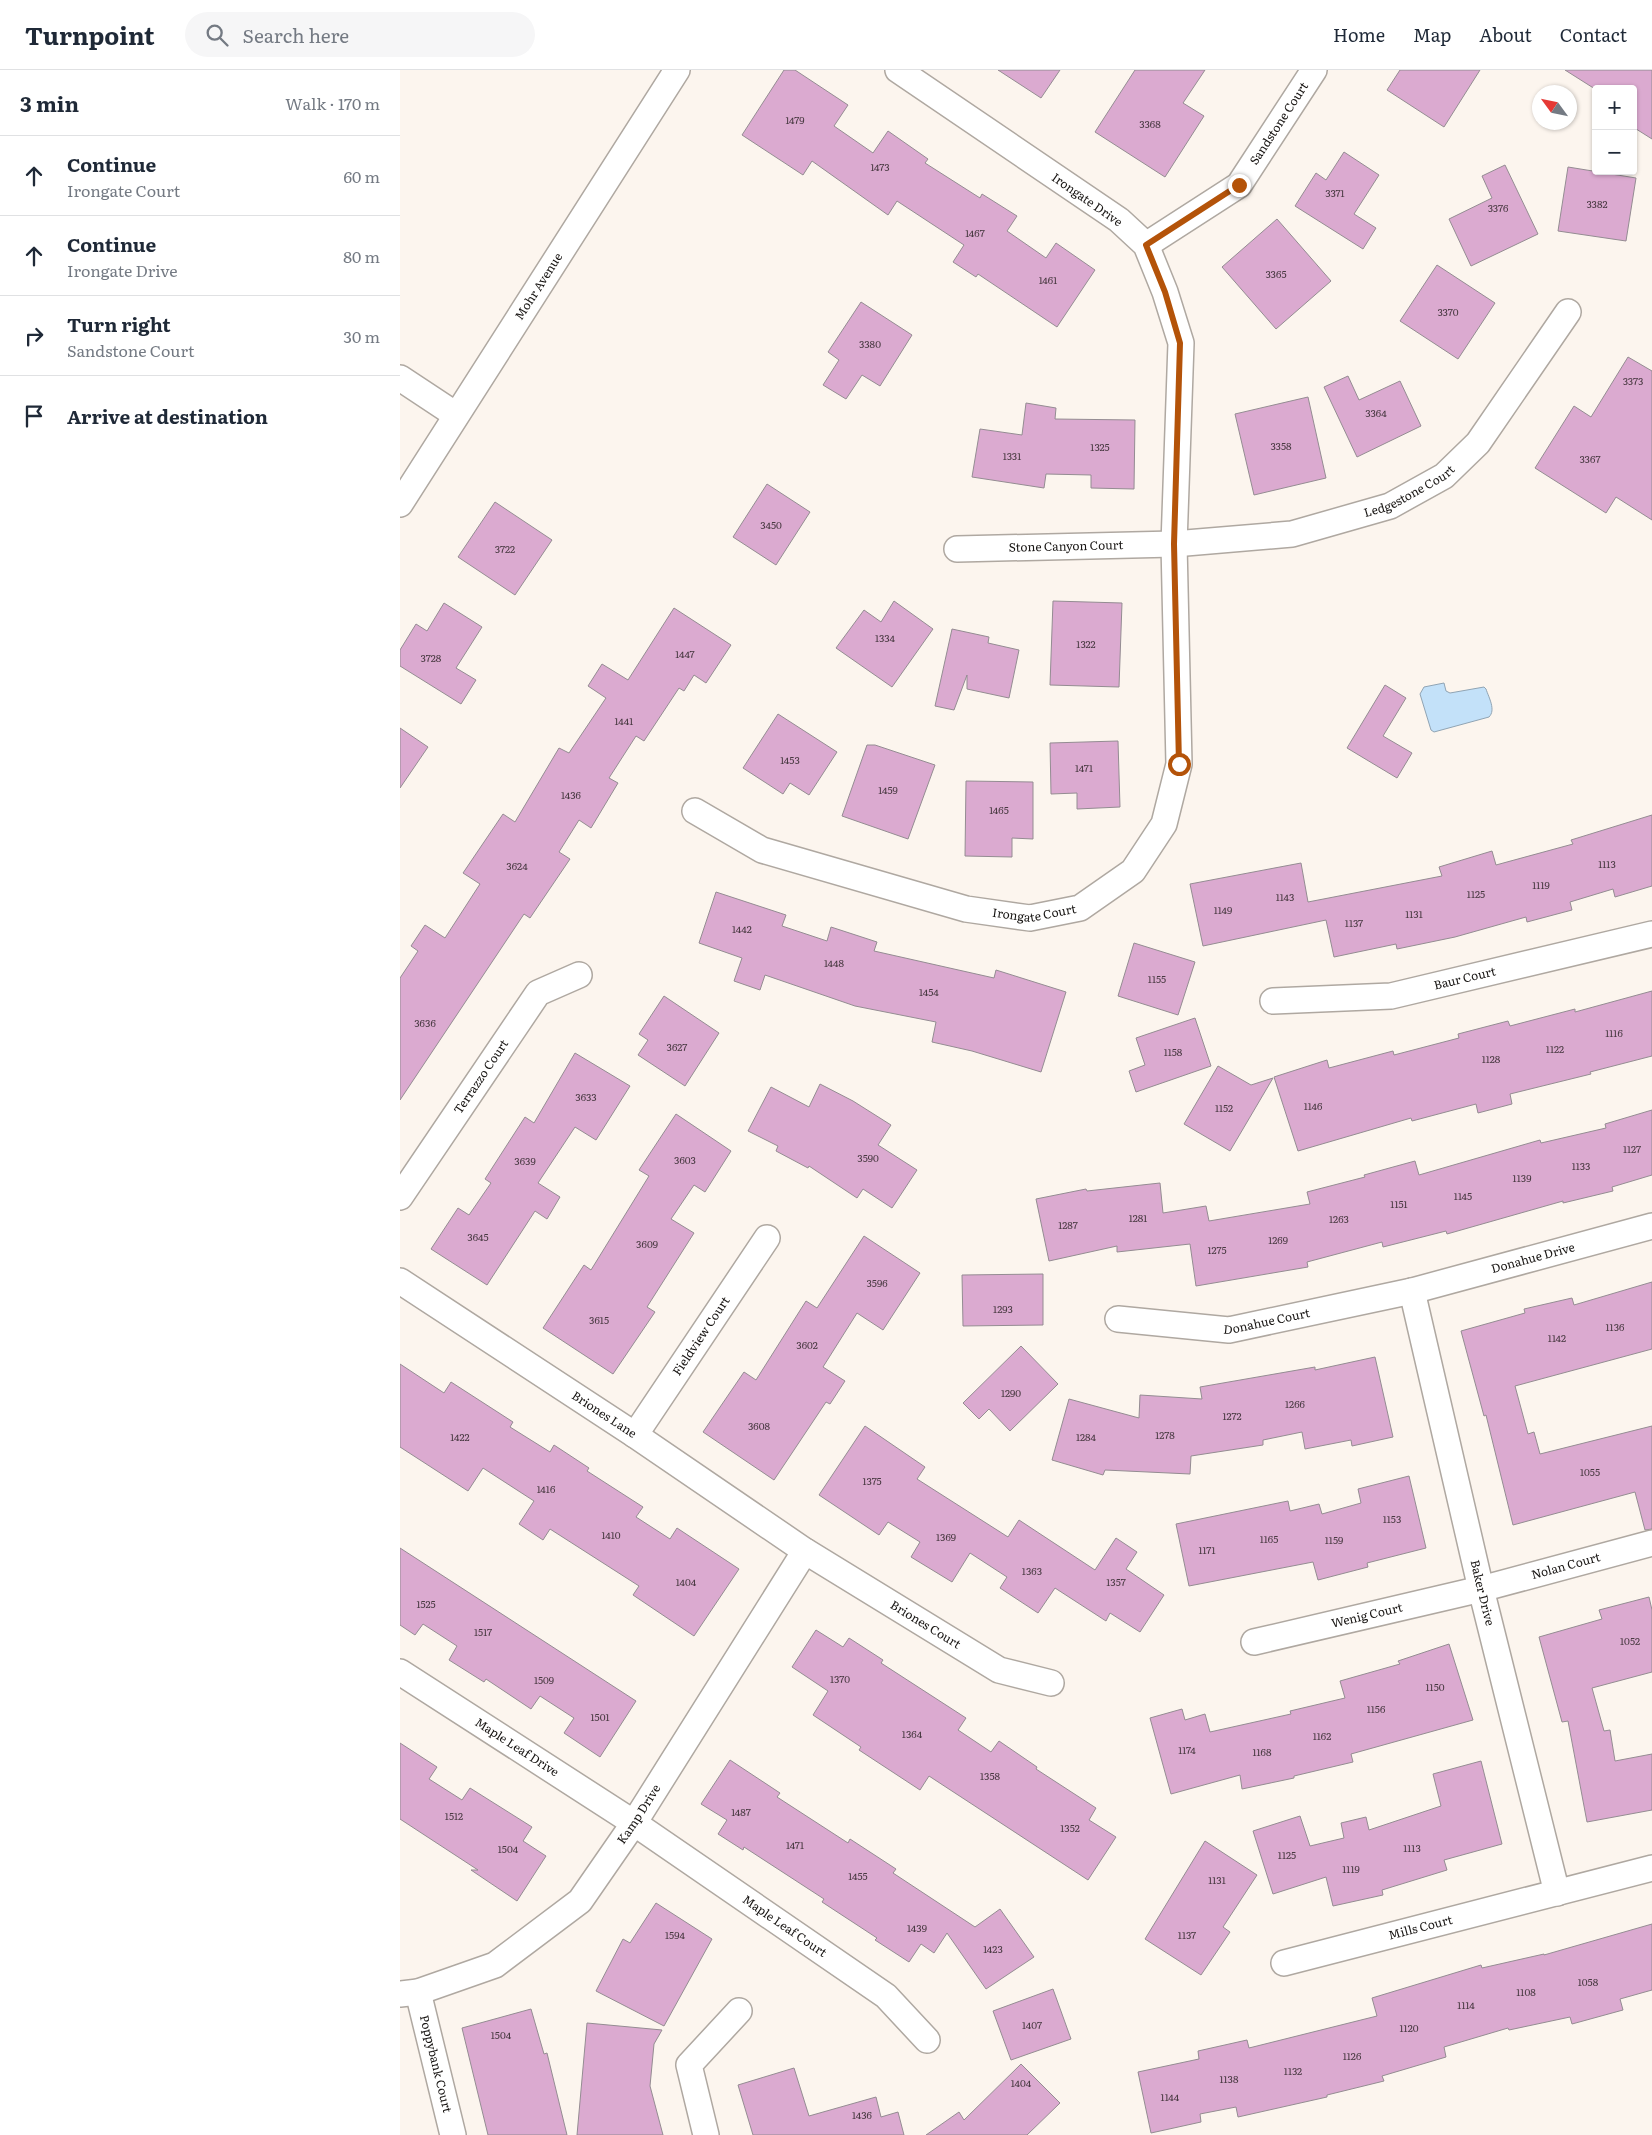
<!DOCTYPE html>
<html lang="en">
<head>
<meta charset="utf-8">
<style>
  body { margin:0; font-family:Literata,serif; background:#f6f6f7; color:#1f2937 }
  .controls { position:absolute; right:15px; top:15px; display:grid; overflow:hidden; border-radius:5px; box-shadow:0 1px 4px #0004 }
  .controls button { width:45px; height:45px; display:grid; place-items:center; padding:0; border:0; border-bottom:1px solid #e0e1e3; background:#fff; color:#1f2937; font:25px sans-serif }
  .compass { position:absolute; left:1132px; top:15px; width:45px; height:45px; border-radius:50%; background:#fff; box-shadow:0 1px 4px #0004; rotate:303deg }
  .stop { position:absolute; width:15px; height:15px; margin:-11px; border:4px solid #b45309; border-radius:50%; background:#fff }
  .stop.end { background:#b45309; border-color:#fff; box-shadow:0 1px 5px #0008 }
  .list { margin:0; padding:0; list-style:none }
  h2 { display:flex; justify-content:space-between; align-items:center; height:65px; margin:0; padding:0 20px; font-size:21px }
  h2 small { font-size:16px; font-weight:400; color:#747a83 }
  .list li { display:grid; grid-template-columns:32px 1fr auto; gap:15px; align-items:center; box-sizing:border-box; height:80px; padding:0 20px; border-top:1px solid #e0e1e3 }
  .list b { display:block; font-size:19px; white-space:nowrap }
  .list p { margin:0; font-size:16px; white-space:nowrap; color:#747a83 }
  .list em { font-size:16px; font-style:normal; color:#747a83 }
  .icon { flex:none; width:28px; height:28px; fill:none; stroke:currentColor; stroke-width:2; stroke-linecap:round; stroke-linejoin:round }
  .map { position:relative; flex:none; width:1252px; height:2065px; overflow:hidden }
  header { display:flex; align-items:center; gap:30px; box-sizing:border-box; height:70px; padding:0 25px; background:#fff; border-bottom:1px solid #e0e1e3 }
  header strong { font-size:24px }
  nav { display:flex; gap:28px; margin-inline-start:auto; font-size:18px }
  .search { width:350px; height:45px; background:#f6f6f7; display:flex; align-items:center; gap:12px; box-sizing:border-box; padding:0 18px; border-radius:28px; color:#747a83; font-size:19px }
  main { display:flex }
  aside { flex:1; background:#fff }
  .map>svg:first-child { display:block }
</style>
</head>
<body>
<header>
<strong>Turnpoint</strong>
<div class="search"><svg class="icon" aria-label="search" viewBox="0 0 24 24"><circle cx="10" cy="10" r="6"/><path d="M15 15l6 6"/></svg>Search here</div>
<nav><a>Home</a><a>Map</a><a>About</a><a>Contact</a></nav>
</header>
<main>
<aside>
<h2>3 min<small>Walk · 170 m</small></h2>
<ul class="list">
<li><svg class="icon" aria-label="ahead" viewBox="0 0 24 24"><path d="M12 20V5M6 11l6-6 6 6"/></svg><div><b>Continue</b><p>Irongate Court</p></div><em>60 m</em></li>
<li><svg class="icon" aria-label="ahead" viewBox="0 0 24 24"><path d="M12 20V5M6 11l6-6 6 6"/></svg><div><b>Continue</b><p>Irongate Drive</p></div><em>80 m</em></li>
<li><svg class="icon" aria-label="right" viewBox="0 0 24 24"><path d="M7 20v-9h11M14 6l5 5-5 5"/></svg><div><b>Turn right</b><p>Sandstone Court</p></div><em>30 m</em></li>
<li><svg class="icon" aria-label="arrive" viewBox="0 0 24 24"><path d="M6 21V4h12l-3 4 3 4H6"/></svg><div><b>Arrive at destination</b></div></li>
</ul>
</aside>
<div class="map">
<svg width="1252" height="2065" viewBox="0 0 1252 2065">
  <rect width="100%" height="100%" fill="#fcf5ee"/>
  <path fill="#c3e1f9" stroke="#90a4b4" d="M1044,613L1046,621L1050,623L1084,617L1086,619C1089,628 1096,640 1089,647L1034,662L1031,660L1020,624L1024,617Z"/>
  <g fill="#dbaad0" stroke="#948c92">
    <polygon points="384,0 395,0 448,35 434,56 473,83 488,61 528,89 525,93 580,128 582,124 617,146 607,161 646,188 656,173 695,200 657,257 578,204 576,207 553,192 564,175 497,131 488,145 412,91 403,105 342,65"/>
    <polygon points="598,0 660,0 641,28"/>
    <polygon points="735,0 805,0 783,33 804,46 765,107 695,62"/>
    <polygon points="1000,0 1080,0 1044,57 987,20"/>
    <polygon points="1165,0 1252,0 1252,69 1233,57 1233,19 1195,19"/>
    <polygon points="944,82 979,105 954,144 976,158 963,179 895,136 916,103 926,110"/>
    <polygon points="1105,95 1138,164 1071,196 1049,149 1092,128 1082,106"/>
    <polygon points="1168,97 1236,108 1226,171 1158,161"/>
    <polygon points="877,149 931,211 876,259 822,197"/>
    <polygon points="1037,195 1095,233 1058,289 1000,251"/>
    <polygon points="461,232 512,265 480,316 462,305 446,329 423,315 439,290 428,282"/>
    <polygon points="1228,287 1252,301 1252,450 1216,427 1206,443 1135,398 1174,336 1191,347"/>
    <polygon points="948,306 959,330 1000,311 1021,356 957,387 924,317"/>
    <polygon points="908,327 926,408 854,425 835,344"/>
    <polygon points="626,333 656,338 655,349 735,350 734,419 691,418 691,405 646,404 644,418 572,407 580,359 622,365"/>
    <polygon points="367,414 410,442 376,495 333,467"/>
    <polygon points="95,432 152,470 115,525 58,487"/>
    <polygon points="494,531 533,559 492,617 436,578 464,540 481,552"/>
    <polygon points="653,531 722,533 719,617 650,615"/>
    <polygon points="44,533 82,557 56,598 76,610 61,634 0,596 0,580 16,554 27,561"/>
    <polygon points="274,538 331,575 306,613 294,605 284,621 279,618 244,671 236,666 209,708 218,713 191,758 179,750 159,782 170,789 130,848 124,844 0,1030 0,908 18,881 11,876 25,855 45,868 80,814 63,803 103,744 115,752 159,678 169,683 206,628 188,616 202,594 228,610"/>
    <polygon points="552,559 589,567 588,573 619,580 609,628 567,619 567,605 554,640 535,636"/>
    <polygon points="985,615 1006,628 983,666 1012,683 997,708 947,678"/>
    <polygon points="378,644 437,682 409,725 390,713 383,724 343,698"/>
    <polygon points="0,658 28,677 0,718"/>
    <polygon points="718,671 720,737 677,739 677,723 651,724 650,673"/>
    <polygon points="467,675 475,675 535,695 508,769 442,746"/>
    <polygon points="566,711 633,712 633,769 612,768 612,787 565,786"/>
    <polygon points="1252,745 1252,816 1215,827 1213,819 1170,832 1172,840 1127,852 1126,847 1055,867 997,879 996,874 934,887 926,850 803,876 790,814 901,793 908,832 1042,806 1039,797 1092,781 1096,795 1173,774 1171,770"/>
    <polygon points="316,822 386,845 382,856 427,871 431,857 477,872 474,881 594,908 596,900 666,922 641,1002 572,981 532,972 536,952 455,936 365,905 360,920 334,911 342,888 299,873"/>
    <polygon points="734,873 795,892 778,945 718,926"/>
    <polygon points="1252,921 1252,986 1190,1002 1191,1004 1110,1024 1112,1034 1078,1043 1076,1034 1012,1051 1011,1048 898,1081 874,1007 927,990 929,998 993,981 994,985 1059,968 1058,964 1108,951 1110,956 1175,939 1175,942"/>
    <polygon points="264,926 319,963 285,1016 238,985 248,970 239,964"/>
    <polygon points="795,948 811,996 736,1022 729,1001 745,995 736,968"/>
    <polygon points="175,983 230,1016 196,1070 175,1057 138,1113 160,1127 147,1149 135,1141 87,1215 31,1179 58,1138 69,1145 91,1113 85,1109 125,1047 134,1053"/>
    <polygon points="818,996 851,1015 873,1008 830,1081 784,1054"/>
    <polygon points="420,1014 453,1031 491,1055 478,1075 517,1100 492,1138 463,1119 457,1128 409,1096 408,1098 376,1081 378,1076 348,1061 371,1017 409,1037"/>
    <polygon points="1252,1040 1252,1105 1212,1117 1213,1121 1163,1133 1163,1131 1047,1164 1046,1161 983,1177 982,1172 907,1192 908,1197 796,1216 790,1174 717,1182 717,1176 649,1191 636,1129 686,1119 687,1121 760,1113 763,1143 806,1136 809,1151 910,1134 907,1122 965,1107 964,1105 1015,1091 1019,1105 1140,1070 1141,1073 1206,1058 1205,1054"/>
    <polygon points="276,1044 331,1081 305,1122 294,1115 271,1149 294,1163 247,1237 255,1242 213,1304 143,1258 184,1195 191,1200 249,1106 239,1100"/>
    <polygon points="464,1166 520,1203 483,1260 457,1243 423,1297 445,1311 430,1334 426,1332 374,1410 303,1362 344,1302 356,1310 406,1231 417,1238"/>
    <polygon points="643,1204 643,1255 563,1256 562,1205"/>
    <polygon points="1252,1212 1252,1279 1115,1316 1128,1364 1134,1362 1140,1384 1252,1356 1252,1459 1245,1460 1235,1422 1113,1455 1086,1345 1084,1346 1061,1261 1125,1243 1124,1239 1172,1228 1174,1235"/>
    <polygon points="621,1276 658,1314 610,1361 589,1339 579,1349 563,1333"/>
    <polygon points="975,1287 993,1367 952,1376 951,1370 905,1379 902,1362 863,1370 863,1375 791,1386 790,1404 705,1400 703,1405 652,1390 669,1329 739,1348 740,1325 802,1329 800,1317 915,1297 915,1300"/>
    <polygon points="0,1294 44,1323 51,1312 113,1352 110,1357 150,1382 154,1375 189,1398 187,1401 243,1437 236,1447 270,1469 277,1458 339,1499 294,1566 233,1525 239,1516 150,1459 143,1470 119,1454 134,1431 83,1398 68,1421 0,1377"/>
    <polygon points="465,1356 525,1397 517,1409 608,1467 619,1450 695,1500 716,1468 737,1482 726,1499 764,1525 740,1562 710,1543 706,1551 655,1518 638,1543 600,1518 607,1507 570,1483 552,1512 511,1487 520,1472 488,1452 479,1465 419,1425"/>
    <polygon points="1009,1406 1026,1478 967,1493 968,1497 918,1510 913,1492 789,1516 776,1454 888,1431 890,1441 919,1434 922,1444 961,1433 958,1419"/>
    <polygon points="0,1478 236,1631 200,1687 164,1663 174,1648 140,1626 131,1639 86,1609 84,1612 49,1590 57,1576 23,1554 15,1565 0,1555"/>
    <polygon points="1249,1527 1252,1540 1252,1602 1192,1618 1204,1661 1210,1660 1215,1691 1252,1684 1252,1740 1187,1752 1168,1651 1162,1652 1139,1567 1202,1549 1199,1540"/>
    <polygon points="416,1560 443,1577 449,1568 483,1590 481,1593 566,1648 558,1660 591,1682 599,1671 637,1697 636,1699 696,1738 689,1750 716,1767 688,1810 529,1706 520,1720 459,1680 461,1677 413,1645 428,1621 392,1597"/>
    <polygon points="1049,1574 1073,1650 951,1684 953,1692 894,1706 894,1708 842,1719 840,1705 771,1724 750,1648 782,1639 785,1650 805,1644 810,1662 891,1644 890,1641 945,1628 940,1611 1000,1594 998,1591"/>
    <polygon points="0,1673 37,1697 29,1709 62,1730 70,1718 132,1757 123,1771 146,1786 117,1831 71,1800 78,1800 0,1749"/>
    <polygon points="330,1690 380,1723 377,1727 448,1773 450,1769 496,1799 493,1803 575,1857 600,1839 634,1887 586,1919 547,1863 534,1883 521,1874 509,1892 475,1870 477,1868 422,1832 424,1829 344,1777 343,1780 318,1764 327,1750 301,1734"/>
    <polygon points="1081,1691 1102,1774 1044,1790 1047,1800 982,1820 983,1825 933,1836 926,1807 873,1824 853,1761 900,1746 910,1776 944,1768 941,1753 966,1747 969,1760 1041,1736 1033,1704"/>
    <polygon points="805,1771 857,1805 823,1857 830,1862 801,1905 745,1869"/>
    <polygon points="256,1833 312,1869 264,1956 196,1921 223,1869 230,1873"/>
    <polygon points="1252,1854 1252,1920 1220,1929 1223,1940 1172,1954 1170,1947 1109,1960 1108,1958 1044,1977 1046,1987 982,2006 984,2011 927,2025 927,2027 838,2047 836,2037 800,2044 801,2052 751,2063 738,2002 799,1989 798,1981 847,1970 849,1978 977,1946 972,1928 1081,1895 1082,1898 1144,1884 1144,1885"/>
    <polygon points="653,1919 671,1969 611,1990 593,1941"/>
    <polygon points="131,1939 144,1984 147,1983 167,2065 88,2065 62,1958"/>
    <polygon points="187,1953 262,1960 254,1974 250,2016 263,2065 177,2065"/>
    <polygon points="621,1994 660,2033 627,2065 526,2065 559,2042 564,2050"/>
    <polygon points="394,1998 409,2046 476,2027 481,2047 498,2042 504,2065 353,2065 338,2015"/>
  </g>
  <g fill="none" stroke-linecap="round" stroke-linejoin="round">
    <defs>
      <g id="street">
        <path id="s1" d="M746,175L839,115L914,0"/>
        <polyline points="0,308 56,345"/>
        <path id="s2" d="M0,434L277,0"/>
        <path id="s3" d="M557,479L774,474L892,464L990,436L1044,406L1078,373L1168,242"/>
        <path id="s4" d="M295,741L362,780L566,839L630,848L680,838L733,801L764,754L779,694L774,474L781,273L765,222L746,175L719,150L498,0"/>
        <path id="s5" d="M873,931L991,926L1252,864"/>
        <path id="s6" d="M0,1127L138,923L179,905"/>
        <path id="s7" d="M0,1211L235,1365L405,1481L599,1600L651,1613"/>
        <path id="s8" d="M1012,1221L1081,1519L1157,1823"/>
        <path id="s9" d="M718,1249L829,1260L1012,1221L1252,1156"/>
        <path id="s10" d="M235,1365L367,1168"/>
        <path id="s11" d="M854,1572L1081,1519L1252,1473"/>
        <path id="s12" d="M0,1602L234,1753L486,1926L527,1970"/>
        <path id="s13" d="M884,1893L1252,1798"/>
        <path id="s14" d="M18,1922L53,2065"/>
        <path id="s15" d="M0,1924L18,1922L95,1895L180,1831L234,1753L405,1481"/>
        <polyline points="306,2065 289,1995 339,1941"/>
      </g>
    </defs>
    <use href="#street" stroke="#afa8a1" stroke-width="28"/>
    <use href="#street" stroke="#fff" stroke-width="25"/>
  </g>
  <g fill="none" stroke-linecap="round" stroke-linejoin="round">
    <polyline stroke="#b45309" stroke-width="6" points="779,694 774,474 780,273 765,222 746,175 839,115"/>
  </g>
  <g text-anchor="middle" stroke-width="4" stroke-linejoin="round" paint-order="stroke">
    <g font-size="10" fill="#493a42">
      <text x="395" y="54">1479</text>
      <text x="750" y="58">3368</text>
      <text x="480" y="101">1473</text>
      <text x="935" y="127">3371</text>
      <text x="1197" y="138">3382</text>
      <text x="1098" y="142">3376</text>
      <text x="575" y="167">1467</text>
      <text x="876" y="208">3365</text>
      <text x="648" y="214">1461</text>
      <text x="1048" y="246">3370</text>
      <text x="470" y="278">3380</text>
      <text x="1233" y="315">3373</text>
      <text x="976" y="347">3364</text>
      <text x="881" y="380">3358</text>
      <text x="700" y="381">1325</text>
      <text x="612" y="390">1331</text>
      <text x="1190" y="393">3367</text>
      <text x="371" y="459">3450</text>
      <text x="105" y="483">3722</text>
      <text x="485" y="572">1334</text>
      <text x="686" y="578">1322</text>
      <text x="285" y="588">1447</text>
      <text x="31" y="592">3728</text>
      <text x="224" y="655">1441</text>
      <text x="390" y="694">1453</text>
      <text x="684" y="702">1471</text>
      <text x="488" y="724">1459</text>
      <text x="171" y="729">1436</text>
      <text x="599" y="744">1465</text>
      <text x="1207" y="798">1113</text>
      <text x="117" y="800">3624</text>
      <text x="1141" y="819">1119</text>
      <text x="1076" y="828">1125</text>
      <text x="885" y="831">1143</text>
      <text x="823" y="844">1149</text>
      <text x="1014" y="848">1131</text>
      <text x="954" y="857">1137</text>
      <text x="342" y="863">1442</text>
      <text x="434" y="897">1448</text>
      <text x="757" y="913">1155</text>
      <text x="529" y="926">1454</text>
      <text x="25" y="957">3636</text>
      <text x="1214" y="967">1116</text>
      <text x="277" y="981">3627</text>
      <text x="1155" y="983">1122</text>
      <text x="773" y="986">1158</text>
      <text x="1091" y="993">1128</text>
      <text x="186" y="1031">3633</text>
      <text x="913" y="1040">1146</text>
      <text x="824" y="1042">1152</text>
      <text x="1232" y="1083">1127</text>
      <text x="468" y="1092">3590</text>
      <text x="285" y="1094">3603</text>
      <text x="125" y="1095">3639</text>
      <text x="1181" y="1100">1133</text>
      <text x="1122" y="1112">1139</text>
      <text x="1063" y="1130">1145</text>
      <text x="999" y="1138">1151</text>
      <text x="738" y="1152">1281</text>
      <text x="939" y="1153">1263</text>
      <text x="668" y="1159">1287</text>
      <text x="78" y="1171">3645</text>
      <text x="878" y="1174">1269</text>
      <text x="247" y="1178">3609</text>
      <text x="817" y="1184">1275</text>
      <text x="477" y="1217">3596</text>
      <text x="603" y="1243">1293</text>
      <text x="199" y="1254">3615</text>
      <text x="1215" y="1261">1136</text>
      <text x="1157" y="1272">1142</text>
      <text x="407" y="1279">3602</text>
      <text x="611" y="1327">1290</text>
      <text x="895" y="1338">1266</text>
      <text x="832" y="1350">1272</text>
      <text x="359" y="1360">3608</text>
      <text x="765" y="1369">1278</text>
      <text x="60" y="1371">1422</text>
      <text x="686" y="1371">1284</text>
      <text x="1190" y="1406">1055</text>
      <text x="472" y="1415">1375</text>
      <text x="146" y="1423">1416</text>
      <text x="992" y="1453">1153</text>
      <text x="211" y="1469">1410</text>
      <text x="546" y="1471">1369</text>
      <text x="869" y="1473">1165</text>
      <text x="934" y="1474">1159</text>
      <text x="807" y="1484">1171</text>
      <text x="632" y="1505">1363</text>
      <text x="286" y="1516">1404</text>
      <text x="716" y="1516">1357</text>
      <text x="26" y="1538">1525</text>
      <text x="83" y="1566">1517</text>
      <text x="1230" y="1575">1052</text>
      <text x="440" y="1613">1370</text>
      <text x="144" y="1614">1509</text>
      <text x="1035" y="1621">1150</text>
      <text x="976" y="1643">1156</text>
      <text x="200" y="1651">1501</text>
      <text x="512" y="1668">1364</text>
      <text x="922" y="1670">1162</text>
      <text x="787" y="1684">1174</text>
      <text x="862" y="1686">1168</text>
      <text x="590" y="1710">1358</text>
      <text x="341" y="1746">1487</text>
      <text x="54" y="1750">1512</text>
      <text x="670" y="1762">1352</text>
      <text x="395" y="1779">1471</text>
      <text x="1012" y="1782">1113</text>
      <text x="108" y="1783">1504</text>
      <text x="887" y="1789">1125</text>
      <text x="951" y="1803">1119</text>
      <text x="458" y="1810">1455</text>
      <text x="817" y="1814">1131</text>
      <text x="517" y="1862">1439</text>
      <text x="275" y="1869">1594</text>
      <text x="787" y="1869">1137</text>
      <text x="593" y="1883">1423</text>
      <text x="1188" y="1916">1058</text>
      <text x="1126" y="1926">1108</text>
      <text x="1066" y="1939">1114</text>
      <text x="632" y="1959">1407</text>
      <text x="1009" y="1962">1120</text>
      <text x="101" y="1969">1504</text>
      <text x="952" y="1990">1126</text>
      <text x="893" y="2005">1132</text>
      <text x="829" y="2013">1138</text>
      <text x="621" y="2017">1404</text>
      <text x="770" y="2031">1144</text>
      <text x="462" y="2049">1436</text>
    </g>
    <g font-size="12" fill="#181513" stroke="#fff">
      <text dy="4" stroke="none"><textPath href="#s1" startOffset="184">Sandstone Court</textPath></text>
      <text transform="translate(687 130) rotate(35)" y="4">Irongate Drive</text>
      <text dy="4" stroke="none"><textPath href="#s2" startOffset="258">Mohr Avenue</textPath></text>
      <text dy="4" stroke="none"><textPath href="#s3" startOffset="461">Ledgestone Court</textPath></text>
      <text dy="4" stroke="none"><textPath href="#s3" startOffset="109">Stone Canyon Court</textPath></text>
      <text dy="4" stroke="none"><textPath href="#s4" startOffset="359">Irongate Court</textPath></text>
      <text dy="4" stroke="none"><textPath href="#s5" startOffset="194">Baur Court</textPath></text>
      <text dy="4" stroke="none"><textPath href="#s6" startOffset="145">Terrazzo Court</textPath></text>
      <text dy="4" stroke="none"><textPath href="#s9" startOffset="424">Donahue Drive</textPath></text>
      <text dy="4" stroke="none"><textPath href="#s9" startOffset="150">Donahue Court</textPath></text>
      <text dy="4" stroke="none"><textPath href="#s10" startOffset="119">Fieldview Court</textPath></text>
      <text dy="4" stroke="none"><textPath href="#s7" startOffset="244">Briones Lane</textPath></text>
      <text dy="4" stroke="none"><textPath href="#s11" startOffset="321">Nolan Court</textPath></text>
      <text dy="4" stroke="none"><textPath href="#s8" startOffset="310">Baker Drive</textPath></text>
      <text dy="4" stroke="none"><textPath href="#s11" startOffset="116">Wenig Court</textPath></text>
      <text dy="4" stroke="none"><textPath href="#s7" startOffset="628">Briones Court</textPath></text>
      <text dy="4" stroke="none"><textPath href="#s12" startOffset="139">Maple Leaf Drive</textPath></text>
      <text dy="4" stroke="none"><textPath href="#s15" startOffset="311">Kamp Drive</textPath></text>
      <text dy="4" stroke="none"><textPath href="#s12" startOffset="461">Maple Leaf Court</textPath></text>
      <text dy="4" stroke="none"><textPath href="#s13" startOffset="141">Mills Court</textPath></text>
      <text dy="4" stroke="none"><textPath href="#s14" startOffset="74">Poppybank Court</textPath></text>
    </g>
  </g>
</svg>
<div class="controls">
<button>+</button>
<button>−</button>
</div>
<svg class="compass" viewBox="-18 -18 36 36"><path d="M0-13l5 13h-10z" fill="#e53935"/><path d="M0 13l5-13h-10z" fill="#747a83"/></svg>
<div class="stop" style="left:779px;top:694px"></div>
<div class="stop end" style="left:839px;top:115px"></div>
</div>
</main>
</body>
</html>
